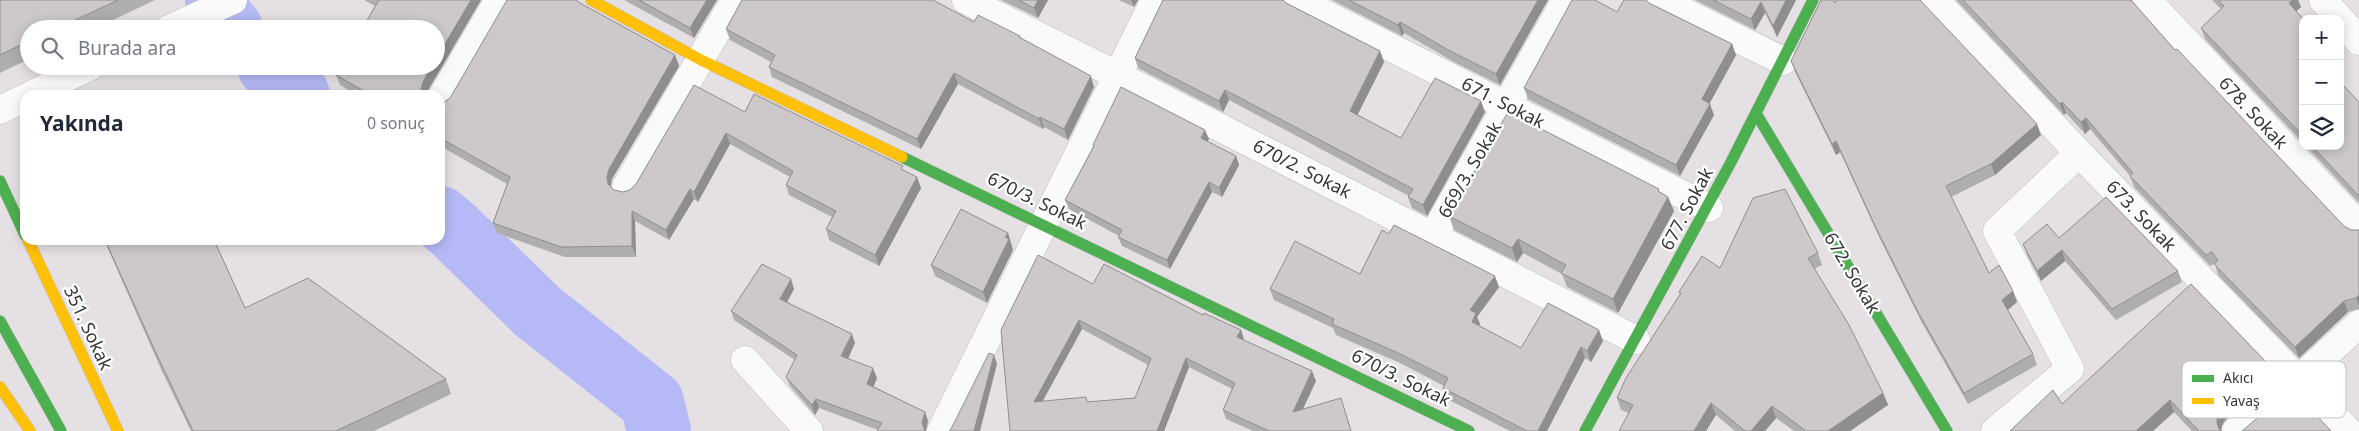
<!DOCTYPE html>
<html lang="tr">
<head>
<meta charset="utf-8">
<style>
  body { margin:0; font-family:"Noto Sans",sans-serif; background:#f6f6f7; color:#1f2937 }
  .controls { position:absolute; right:15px; top:15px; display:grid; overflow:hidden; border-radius:10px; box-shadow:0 2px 12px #0003 }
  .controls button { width:45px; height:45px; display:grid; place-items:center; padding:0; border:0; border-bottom:1px solid #e0e1e3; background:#fff; color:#1f2937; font:25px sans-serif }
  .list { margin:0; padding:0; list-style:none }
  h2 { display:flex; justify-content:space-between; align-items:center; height:65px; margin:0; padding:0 20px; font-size:21px }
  h2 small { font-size:16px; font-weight:400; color:#747a83 }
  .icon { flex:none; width:28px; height:28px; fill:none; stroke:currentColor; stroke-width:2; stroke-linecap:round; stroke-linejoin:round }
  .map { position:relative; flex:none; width:2359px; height:431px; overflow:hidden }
  .search { position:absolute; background:#fff; box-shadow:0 2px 12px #0003; left:20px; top:20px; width:425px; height:55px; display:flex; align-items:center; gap:12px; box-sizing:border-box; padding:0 18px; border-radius:28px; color:#747a83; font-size:19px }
  .panel { position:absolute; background:#fff; box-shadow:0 2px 12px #0003; left:20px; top:90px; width:425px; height:155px; border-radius:15px }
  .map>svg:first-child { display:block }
</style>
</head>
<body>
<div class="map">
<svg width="2359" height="431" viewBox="0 0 2359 431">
  <rect width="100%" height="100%" fill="#e5e0e3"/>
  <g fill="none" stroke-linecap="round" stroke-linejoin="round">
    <g stroke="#b5b9f5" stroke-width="64">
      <polyline points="217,0 219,17 231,29"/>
      <polyline points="269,66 298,95"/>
      <polyline points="440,218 454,230 537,311 652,402 659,431"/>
    </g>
    <defs>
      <g id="street">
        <polyline points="966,0 1117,75 1636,340"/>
        <polyline points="1297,0 1709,208"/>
        <polyline points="1660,0 1783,61"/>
        <polyline points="1935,0 2079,153 2348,431"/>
        <polyline points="2147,0 2359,226"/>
        <polyline points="2323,0 2340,19"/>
        <polyline points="2340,19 2359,41"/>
        <polyline points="169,29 233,0"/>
        <polyline points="31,95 91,66"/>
        <polyline points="440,100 499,0"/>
        <polyline points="0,110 25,98"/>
        <polyline points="626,187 735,0"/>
        <polyline points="1433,236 1566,0"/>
        <polyline points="745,360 809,431"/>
        <polyline points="941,431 1155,0"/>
        <polyline points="1995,431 2070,369 1997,231 2079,153"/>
        <polyline points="2236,431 2300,378 2359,324"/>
      </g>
      <g id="fast">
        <polyline points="1757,115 1947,431"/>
        <polyline points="902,157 1469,431"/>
        <polyline points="0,181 25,235"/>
        <polyline points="0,321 61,431"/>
        <polyline points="1585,431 1730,164 1813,0"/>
      </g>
      <g id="slow">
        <polyline points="591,0 701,60 902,157"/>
        <polyline points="28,240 118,431"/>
        <polyline points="0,387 30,431"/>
      </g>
    </defs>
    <use href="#street" stroke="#c2bec0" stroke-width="29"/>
    <use href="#fast" stroke="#c2bec0" stroke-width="12"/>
    <use href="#slow" stroke="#c2bec0" stroke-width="12"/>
    <use href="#street" stroke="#fbfafb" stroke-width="28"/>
    <use href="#fast" stroke="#4caf50" stroke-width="11"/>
    <use href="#slow" stroke="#ffc107" stroke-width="11"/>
  </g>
  <g fill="#b0adaf" fill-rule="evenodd">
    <polygon points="0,0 155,0 94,29 29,29 29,59 0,73"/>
    <polygon points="364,0 481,0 427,92 426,95 357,95 340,85 336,75 375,6"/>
    <polygon points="624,0 717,0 694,38"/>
    <polygon points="1001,0 1048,0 1038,18"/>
    <polygon points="1119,0 1138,0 1134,7"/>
    <polygon points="1332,0 1548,0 1500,85 1454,62 1404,33 1402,36"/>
    <polygon points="1695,0 1796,0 1777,37 1765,13 1755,30"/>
    <polygon points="1956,0 2131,0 2175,50 2344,226 2351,230 2359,230 2359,309 2348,312 2299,358 2218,275 2215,263 2210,266 2134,187 2130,176 2090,129 2085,134 2066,113 2064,115"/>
    <polygon points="2212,0 2298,0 2301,7 2296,11 2303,19 2303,143 2205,39 2201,28 2221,9"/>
    <polygon points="580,3 675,55 679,66 612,179 611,186 614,190 623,192 630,190 745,112 904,171 917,177 921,188 879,266 829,240 826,229 832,217 789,195 786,185 790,177 730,144 698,202 694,199 669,240 635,221 636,257 565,257 497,233 493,223 507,184 440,146 440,104 443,103"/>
    <polygon points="1286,3 1380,51 1384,62 1357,115 1401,138 1485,112 1427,216 1412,208 1408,197 1409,196 1229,100 1223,112 1138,68 1135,58"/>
    <polygon points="1649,3 1732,44 1736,55 1709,104 1714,115 1680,176 1528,99 1524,88 1617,12"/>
    <polygon points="1835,3 2041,135 1995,175 1951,197 1989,273 2017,302 2008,310 2033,354 2037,365 1968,404 1922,323 1880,239 1840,152 1836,155 1795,72 1791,61"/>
    <polygon points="974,22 1020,36 1021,38 1094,87 1068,140 1044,127 1043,129 958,84 921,149 772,77 769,67 771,62 730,40 726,29"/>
    <polygon points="2359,102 2359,203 2306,146 2340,146"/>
    <polygon points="1209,139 1207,142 1236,156 1239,165 1222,197 1212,192 1170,269 1122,246 1118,237 1119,236 1069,209 1065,200 1093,147 1093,145"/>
    <polygon points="1660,192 1668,197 1674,211 1618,313 1567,287 1562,274 1523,253 1517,262 1454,230 1449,216"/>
    <polygon points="1008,233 1013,250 987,303 935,276 931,265"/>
    <polygon points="2059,238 2178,271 2182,282 2116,320 2065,261 2041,281 2027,255 2023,244"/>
    <polygon points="104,240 214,240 245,308 446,379 451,394 374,431 191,431 161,369"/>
    <polygon points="1818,253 1822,265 1814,269 1883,393 1888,405 1850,431 1794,431 1776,418 1765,431 1735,431 1716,415 1629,413 1621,410 1617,398 1680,294 1679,292 1720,268"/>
    <polygon points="1360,274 1499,287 1477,317 1480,324 1479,326 1521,348 1603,341 1591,362 1585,358 1547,431 1510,431 1447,399 1443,388 1444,386 1400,363 1336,335 1333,328 1274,300 1270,289"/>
    <path d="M1093,284L1203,315L1241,330L1244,340L1316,381L1302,410L1341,398L1351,431H1253L1226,419L1223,410L1232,389L1189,367L1164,431H1010ZM1082,329L1148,365L1135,398L1088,402L1043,401Z"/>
    <polygon points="794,289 787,302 855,343 848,359 877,378 873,386 925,412 928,421 878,430 819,408 815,415 790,386 786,377 795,360 734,320 731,311"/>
    <polygon points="2275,378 2226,419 2222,425 2221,430 2222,431 2192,431 2174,412 2153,431 2010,431 2062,404"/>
  </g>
  <g fill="#908d8e">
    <polygon points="471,0 481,0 427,92 426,95 422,95 421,89 423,82 432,66 436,66 436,59"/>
    <polygon points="707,0 717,0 694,38 690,28"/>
    <polygon points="1038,0 1048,0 1038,18 1034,8"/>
    <polygon points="1131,0 1138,0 1134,7"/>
    <polygon points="1538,0 1548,0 1500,85 1496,74"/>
    <polygon points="1786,0 1796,0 1777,37 1773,26"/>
    <polygon points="2293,0 2298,0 2301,7 2293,14 2289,3"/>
    <polygon points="1761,2 1765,13 1755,30 1751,19"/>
    <polygon points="1400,22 1404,33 1402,36 1398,25"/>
    <polygon points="1732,44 1736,55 1706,110 1702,99"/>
    <polygon points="1380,51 1384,62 1354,122 1350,111"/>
    <polygon points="675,55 679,66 612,179 610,187 608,184 607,177 609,169"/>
    <polygon points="954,73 958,84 921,149 917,139"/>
    <polygon points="1091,76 1094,87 1068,140 1064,129"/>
    <polygon points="1225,90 1229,100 1223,112 1219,101"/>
    <polygon points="1481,101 1485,112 1427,216 1423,205"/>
    <polygon points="2062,102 2066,113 2064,115 2060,104"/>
    <polygon points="1710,104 1714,115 1680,176 1676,165"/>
    <polygon points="1040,117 1044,127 1043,129 1039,119"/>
    <polygon points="2086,118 2090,129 2085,134 2081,122"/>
    <polygon points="2037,124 2041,135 1995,175 1991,164"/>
    <polygon points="1205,130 1209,139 1204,147 1201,138"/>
    <polygon points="726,133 730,144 698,202 694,192"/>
    <polygon points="1836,141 1840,152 1836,155 1832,144"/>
    <polygon points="1236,156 1239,165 1222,197 1219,188"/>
    <polygon points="917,177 921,188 879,266 875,255"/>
    <polygon points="1209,182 1212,192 1170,269 1167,260"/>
    <polygon points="690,189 694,199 669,240 666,230"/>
    <polygon points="1668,197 1674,211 1618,313 1613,299"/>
    <polygon points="632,211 635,221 636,257 632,246"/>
    <polygon points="1008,233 1013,250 987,303 983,292"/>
    <polygon points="1518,239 1523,253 1517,262 1512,248"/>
    <polygon points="2062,250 2065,261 2041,281 2037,271"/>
    <polygon points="1495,276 1499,287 1477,317 1480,324 1476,333 1472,322 1470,310"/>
    <polygon points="791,279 794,289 784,308 780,299"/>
    <polygon points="2013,291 2017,302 2006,311 2002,300"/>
    <polygon points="2359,295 2359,306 2356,298"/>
    <polygon points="2344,301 2348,312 2299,358 2295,347"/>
    <polygon points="1079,320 1082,329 1037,411 1034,402"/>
    <polygon points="1241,330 1244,340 1241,346 1237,337"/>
    <polygon points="1599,330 1603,341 1591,362 1587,351"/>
    <polygon points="852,334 855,343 845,365 841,356"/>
    <polygon points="1581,347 1585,358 1547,431 1538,431"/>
    <polygon points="994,355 997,364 980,431 974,431"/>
    <polygon points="1186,358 1189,367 1164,431 1157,431"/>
    <polygon points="2271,367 2275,378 2226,419 2222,425 2221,431 2220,431 2217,423 2217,414 2222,407"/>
    <polygon points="873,368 877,378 871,393 867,384"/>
    <polygon points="1312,371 1316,381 1297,422 1293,412"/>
    <polygon points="1883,393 1888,405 1850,431 1828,431"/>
    <polygon points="816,399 819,408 815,415 812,405"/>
    <polygon points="2170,400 2174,412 2153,431 2136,431"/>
    <polygon points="1711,403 1716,415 1706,431 1694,431"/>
    <polygon points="1772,406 1776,418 1765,431 1751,431"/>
    <polygon points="925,412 928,421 926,431 925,431 922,423"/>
  </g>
  <g fill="#cdc9cb" stroke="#908d8e" fill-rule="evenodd">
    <polygon points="0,0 118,0 56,29 29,29 29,41 0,55"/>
    <polygon points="379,0 471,0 436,59 436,29 362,29"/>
    <polygon points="507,0 576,0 580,3 675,55 609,169 607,177 608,184 614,190 623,192 630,190 636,184 694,85 745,112 754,94 903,166 901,169 917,177 875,255 826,229 836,211 786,185 793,171 726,133 694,192 690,189 666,230 632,211 632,246 561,247 493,223 510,177 440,138 440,104 443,103 450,98"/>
    <polygon points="639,0 707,0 690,28"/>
    <polygon points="742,0 933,0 974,22 978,15 1020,36 1019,37 1091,76 1064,129 1040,117 1039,119 954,73 917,139 769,67 775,55 726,29"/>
    <polygon points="1019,0 1038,0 1034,8"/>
    <polygon points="1163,0 1283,0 1286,3 1380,51 1350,111 1401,138 1435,78 1481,101 1423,205 1408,197 1413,189 1225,90 1219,101 1135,58"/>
    <polygon points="1349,0 1538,0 1496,74 1450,51 1400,22 1398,25"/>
    <polygon points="1572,0 1595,0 1617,12 1624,0 1646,0 1649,3 1732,44 1702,99 1710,104 1676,165 1524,88"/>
    <polygon points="1713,0 1786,0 1773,26 1761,2 1751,19"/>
    <polygon points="1821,0 1833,0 1835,3 1836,0 1920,0 2037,124 1991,164 1946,186 1989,273 1999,265 2013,291 2002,300 2033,354 1964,393 1918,312 1876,228 1836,141 1832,144 1791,61"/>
    <polygon points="1963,0 2131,0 2175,50 2177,49 2344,226 2351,230 2359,230 2359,295 2356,298 2344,301 2295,347 2214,264 2218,260 2212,252 2206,255 2130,176 2133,173 2086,118 2081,122 2062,102 2060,104"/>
    <polygon points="2218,0 2293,0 2289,3 2303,19 2303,38 2301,40 2303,41 2303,136 2201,28 2224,6"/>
    <polygon points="341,66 432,66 423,82 421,89 422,95 371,95 336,75"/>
    <polygon points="2340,82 2359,102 2359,196 2312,146 2340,146"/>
    <polygon points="1121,87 1205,130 1201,138 1236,156 1219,188 1209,182 1167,260 1118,237 1122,230 1065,200 1094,146 1093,145"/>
    <polygon points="1508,112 1659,189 1658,191 1668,197 1613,299 1561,273 1566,265 1518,239 1512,248 1449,216"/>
    <polygon points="1785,189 1818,253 1808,258 1849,325 1883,393 1828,431 1806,431 1772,406 1751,431 1745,431 1711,403 1694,431 1619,431 1633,405 1617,398 1626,378 1681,293 1679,292 1702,256 1720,268 1753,198"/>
    <polygon points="2106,197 2178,271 2112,309 2062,250 2037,271 2023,244 2047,224 2059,238"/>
    <polygon points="961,209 1008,233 1005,237 1009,239 983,292 931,265"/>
    <polygon points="1394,225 1495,276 1470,310 1476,313 1472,322 1521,348 1548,303 1599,330 1587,351 1581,347 1538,431 1527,431 1443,388 1448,378 1396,352 1332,324 1334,319 1270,289 1295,241 1360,274 1382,230 1389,234"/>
    <polygon points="105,240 214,240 245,308 308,278 446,379 336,431 193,431 156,353"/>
    <path d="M1038,255L1093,284L1104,264L1203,315L1204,313L1241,330L1237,337L1312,371L1293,412L1341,398L1351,431H1269L1223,410L1235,383L1186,358L1157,431H1010L1001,330ZM1079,320L1151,358L1135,398L1087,402L1086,397L1034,402Z"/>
    <polygon points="762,264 791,279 780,299 852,334 841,356 873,368 867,384 925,412 922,423 925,431 877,431 882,423 816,399 812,405 786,377 797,355 731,311"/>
    <polygon points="2191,284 2271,367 2222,407 2217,414 2217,423 2219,429 2222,431 2199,431 2170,400 2136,431 2010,431 2053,390 2062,404"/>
    <polygon points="989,353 994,355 974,431 949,431 951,429"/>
    <polygon points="2292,389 2331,431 2242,431"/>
  </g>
  <g text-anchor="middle" stroke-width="4.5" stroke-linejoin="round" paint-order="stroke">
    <g font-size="18" fill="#383537" stroke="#fff">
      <text transform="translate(1503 103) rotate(27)" y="6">671. Sokak</text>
      <text transform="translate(2253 113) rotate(47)" y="6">678. Sokak</text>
      <text transform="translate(1302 169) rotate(27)" y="6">670/2. Sokak</text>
      <text transform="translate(1470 170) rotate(-60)" y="6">669/3. Sokak</text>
      <text transform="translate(1037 201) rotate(26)" y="6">670/3. Sokak</text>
      <text transform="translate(1687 209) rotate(-62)" y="6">677. Sokak</text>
      <text transform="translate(2141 216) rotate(46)" y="6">673. Sokak</text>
      <text transform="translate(1852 273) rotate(59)" y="6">672. Sokak</text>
      <text transform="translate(88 328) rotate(65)" y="6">351. Sokak</text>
      <text transform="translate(1401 378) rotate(26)" y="6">670/3. Sokak</text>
    </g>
  </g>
  <rect x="2182" y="361" width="164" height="57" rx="8" fill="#fff" stroke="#c3c2c3" stroke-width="1"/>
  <rect x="2192" y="375" width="22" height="7" fill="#4caf50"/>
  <rect x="2192" y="398" width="22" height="6" fill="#ffc107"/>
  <g font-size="14" fill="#383537">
    <text x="2223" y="383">Akıcı</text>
    <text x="2223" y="406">Yavaş</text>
  </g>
</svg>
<div class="controls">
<button>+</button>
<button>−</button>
<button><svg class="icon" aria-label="layers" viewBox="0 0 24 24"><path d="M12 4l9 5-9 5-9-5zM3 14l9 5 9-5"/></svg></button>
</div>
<div class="search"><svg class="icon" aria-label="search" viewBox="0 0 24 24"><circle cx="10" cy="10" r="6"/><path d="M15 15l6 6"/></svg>Burada ara</div>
<section class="panel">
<h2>Yakında<small>0 sonuç</small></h2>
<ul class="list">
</ul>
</section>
</div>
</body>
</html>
